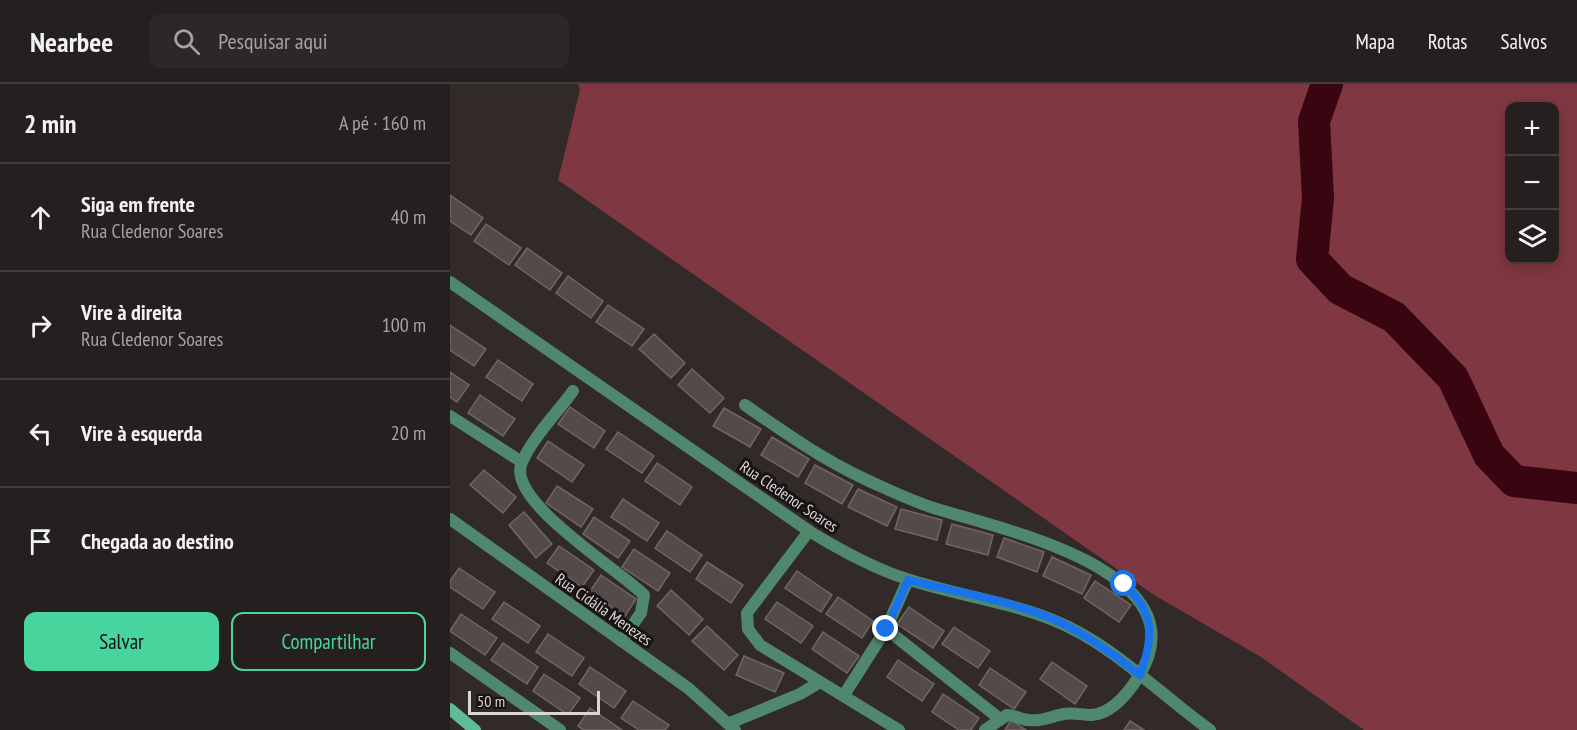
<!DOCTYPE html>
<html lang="pt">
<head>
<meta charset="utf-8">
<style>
  body { margin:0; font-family:"PT Sans Narrow",sans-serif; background:#2e2728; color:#f1f3f6 }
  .controls { position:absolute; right:18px; top:18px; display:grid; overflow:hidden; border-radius:12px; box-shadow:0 3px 15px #0003 }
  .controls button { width:54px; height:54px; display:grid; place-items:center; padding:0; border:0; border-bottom:2px solid #423d3d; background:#261f1f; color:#f1f3f6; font:30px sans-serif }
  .scale { position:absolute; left:18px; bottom:15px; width:132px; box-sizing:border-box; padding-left:6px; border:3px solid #dcd5d6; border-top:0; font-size:16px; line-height:21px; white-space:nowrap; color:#dcd5d6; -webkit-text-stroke:4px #171313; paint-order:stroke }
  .stop { position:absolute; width:18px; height:18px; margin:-14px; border:4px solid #1a73e8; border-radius:50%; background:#fff }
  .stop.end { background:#1a73e8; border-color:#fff; box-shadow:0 2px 6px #0008 }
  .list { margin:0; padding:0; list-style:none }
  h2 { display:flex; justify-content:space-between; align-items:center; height:78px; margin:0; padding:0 24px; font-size:26px }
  h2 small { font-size:20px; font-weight:400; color:#a4a2a4 }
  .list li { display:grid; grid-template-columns:39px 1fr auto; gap:18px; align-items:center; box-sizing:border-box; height:108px; padding:0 24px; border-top:2px solid #423d3d }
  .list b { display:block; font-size:22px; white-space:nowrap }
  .list p { margin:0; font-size:20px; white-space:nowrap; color:#a4a2a4 }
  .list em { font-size:20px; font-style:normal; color:#a4a2a4 }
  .actions { display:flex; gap:12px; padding:18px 24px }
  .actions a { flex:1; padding:14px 0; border:2px solid #47d49d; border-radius:12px; text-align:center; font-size:21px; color:#47d49d }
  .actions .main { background:#47d49d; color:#111 }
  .icon { flex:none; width:33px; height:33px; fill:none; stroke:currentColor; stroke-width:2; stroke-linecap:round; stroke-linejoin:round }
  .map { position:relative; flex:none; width:1127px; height:646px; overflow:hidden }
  header { display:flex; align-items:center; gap:36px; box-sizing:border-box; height:84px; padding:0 30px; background:#261f1f; border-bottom:2px solid #423d3d }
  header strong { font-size:28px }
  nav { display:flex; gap:33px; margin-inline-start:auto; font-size:21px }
  .search { width:420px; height:54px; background:#2e2728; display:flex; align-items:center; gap:15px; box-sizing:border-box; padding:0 21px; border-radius:12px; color:#a4a2a4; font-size:22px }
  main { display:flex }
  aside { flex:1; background:#261f1f }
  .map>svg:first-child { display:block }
</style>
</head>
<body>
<header>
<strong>Nearbee</strong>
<div class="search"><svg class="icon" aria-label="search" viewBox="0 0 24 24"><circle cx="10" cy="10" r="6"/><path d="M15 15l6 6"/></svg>Pesquisar aqui</div>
<nav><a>Mapa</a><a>Rotas</a><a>Salvos</a></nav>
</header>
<main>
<aside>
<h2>2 min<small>A pé · 160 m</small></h2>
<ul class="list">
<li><svg class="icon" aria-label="ahead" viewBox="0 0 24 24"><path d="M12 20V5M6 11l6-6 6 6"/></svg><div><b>Siga em frente</b><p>Rua Cledenor Soares</p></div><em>40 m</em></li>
<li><svg class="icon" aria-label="right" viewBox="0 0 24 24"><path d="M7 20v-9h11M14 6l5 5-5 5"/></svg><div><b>Vire à direita</b><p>Rua Cledenor Soares</p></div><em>100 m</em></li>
<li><svg class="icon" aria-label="left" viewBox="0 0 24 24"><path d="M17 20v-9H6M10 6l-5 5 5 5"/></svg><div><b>Vire à esquerda</b></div><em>20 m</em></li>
<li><svg class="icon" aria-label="arrive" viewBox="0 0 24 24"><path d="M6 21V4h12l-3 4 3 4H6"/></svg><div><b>Chegada ao destino</b></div></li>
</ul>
<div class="actions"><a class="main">Salvar</a><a>Compartilhar</a></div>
</aside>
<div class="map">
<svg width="1127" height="646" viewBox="0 0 1127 646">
  <rect width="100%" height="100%" fill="#322929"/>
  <path fill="#7f3841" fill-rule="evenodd" d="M128,0H1127V646H914L811,573L704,511L108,96L130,6ZM1060,22H1104V176H1060Z"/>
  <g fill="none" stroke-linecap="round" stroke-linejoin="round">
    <polyline stroke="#380510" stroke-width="32" points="877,0 864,37 868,114 862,175 890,205 944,233 1003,294 1039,371 1064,397 1127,404"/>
  </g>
  <g fill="#544a4a" stroke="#716666" stroke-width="1.5">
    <polygon points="0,111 33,134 21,151 0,137"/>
    <polygon points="36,140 71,164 59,181 24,157"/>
    <polygon points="77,164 112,189 100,206 65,181"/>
    <polygon points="118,192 153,217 141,234 106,209"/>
    <polygon points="158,221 194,245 182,262 146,238"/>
    <polygon points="0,241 36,265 24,282 0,266"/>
    <polygon points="204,250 235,279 221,294 189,265"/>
    <polygon points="48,276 83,300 72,317 36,293"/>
    <polygon points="242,285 274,314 260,329 228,301"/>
    <polygon points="0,288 19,301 7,318 0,313"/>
    <polygon points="30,311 65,335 53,352 18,329"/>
    <polygon points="120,323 155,347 144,364 108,340"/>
    <polygon points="274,324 311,345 300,363 263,342"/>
    <polygon points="168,348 204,372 192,389 156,365"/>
    <polygon points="322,353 359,375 348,393 311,371"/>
    <polygon points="98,357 134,381 122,398 87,374"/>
    <polygon points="207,379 242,403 230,421 195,397"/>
    <polygon points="365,381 403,401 392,420 355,399"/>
    <polygon points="34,386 66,413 53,429 20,401"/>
    <polygon points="107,402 143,425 131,443 96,419"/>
    <polygon points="408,405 447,423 437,442 398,423"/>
    <polygon points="173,415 209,439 197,457 161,433"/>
    <polygon points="451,425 492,436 487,456 445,445"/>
    <polygon points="74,428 102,460 86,474 59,441"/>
    <polygon points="144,433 180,457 168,474 133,450"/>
    <polygon points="502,440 543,451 538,471 496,460"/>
    <polygon points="217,447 252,471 240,488 205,464"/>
    <polygon points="554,454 594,468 587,488 547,473"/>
    <polygon points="109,462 144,486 132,503 97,479"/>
    <polygon points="184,465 220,489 208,507 172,483"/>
    <polygon points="602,473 641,491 632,510 593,492"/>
    <polygon points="257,478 293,501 281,519 246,495"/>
    <polygon points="9,484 45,508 33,525 0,503 0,497"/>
    <polygon points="347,487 382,511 371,528 335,504"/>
    <polygon points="151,491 186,515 175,532 139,509"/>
    <polygon points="645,497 681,521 669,538 634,514"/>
    <polygon points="221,506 253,535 239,551 207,522"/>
    <polygon points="388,513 423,537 412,554 376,530"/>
    <polygon points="54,518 90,542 78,559 42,535"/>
    <polygon points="327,518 363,542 351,559 315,535"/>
    <polygon points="459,523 494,547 483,564 447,540"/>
    <polygon points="11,530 47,554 35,571 0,547"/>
    <polygon points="257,542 288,571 274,586 242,557"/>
    <polygon points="504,543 540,567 528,584 492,560"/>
    <polygon points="373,548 409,572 397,589 362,565"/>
    <polygon points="98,550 134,574 122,592 86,568"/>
    <polygon points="53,559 88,583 77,600 41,576"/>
    <polygon points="294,572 334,589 325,608 286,591"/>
    <polygon points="448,576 484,600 472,617 437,593"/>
    <polygon points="602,578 637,602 625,620 590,595"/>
    <polygon points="140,583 176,607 164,624 129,600"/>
    <polygon points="540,584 576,608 564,625 529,601"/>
    <polygon points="94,590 130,614 118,631 83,607"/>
    <polygon points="493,610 529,634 521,646 509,646 482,628"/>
    <polygon points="183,617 219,641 215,646 189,646 171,634"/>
    <polygon points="140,624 172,646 134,646 128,642"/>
    <polygon points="561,636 576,646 555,646"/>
    <polygon points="680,637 694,646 674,646"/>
  </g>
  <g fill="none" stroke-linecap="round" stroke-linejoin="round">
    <g stroke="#50886e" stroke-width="12">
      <path d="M123,307C107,329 83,353 72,378C54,416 170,486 194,511L191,529L171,557"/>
      <path d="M295,321C335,349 375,377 419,397C441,407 464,418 487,425C550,445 754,487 689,592C679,608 662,630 641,631C632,631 623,628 614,630C601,632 592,638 579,636C571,636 565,631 557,631L535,646"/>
      <polyline points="0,332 72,378"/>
      <polyline points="359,447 297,529 298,545 310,561 449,646"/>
      <polyline points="436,545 550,635"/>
      <polyline points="0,569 110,646"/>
      <polyline points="394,611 436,545 458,496"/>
      <polyline points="280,639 350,610 370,598"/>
    </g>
    <g stroke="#50886e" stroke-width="12">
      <path d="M0,198L359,447C390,466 422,484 457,495C505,511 556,517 603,536C663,560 708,609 760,646"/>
      <polyline points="0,435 238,604 285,646"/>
    </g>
    <polyline stroke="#5fbc94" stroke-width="12" points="0,625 25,646"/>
  </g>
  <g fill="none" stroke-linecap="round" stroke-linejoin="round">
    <path stroke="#1a73e8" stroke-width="8" d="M436,545L458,496C506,508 559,516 605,536C636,550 663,570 690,591C704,553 705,529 674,500"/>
  </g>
  <g text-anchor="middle" stroke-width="6" stroke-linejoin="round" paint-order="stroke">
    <g font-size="16" fill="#dcd5d6" stroke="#171313">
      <text transform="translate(339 412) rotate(34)" y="6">Rua Cledenor Soares</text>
      <text transform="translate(154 525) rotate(35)" y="6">Rua Cidália Menezes</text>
    </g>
  </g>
</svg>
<div class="controls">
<button>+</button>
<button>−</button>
<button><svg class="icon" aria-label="layers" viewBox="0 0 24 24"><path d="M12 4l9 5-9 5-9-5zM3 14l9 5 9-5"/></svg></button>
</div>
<div class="scale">50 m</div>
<div class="stop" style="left:674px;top:500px"></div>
<div class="stop end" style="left:436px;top:545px"></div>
</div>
</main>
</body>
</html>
